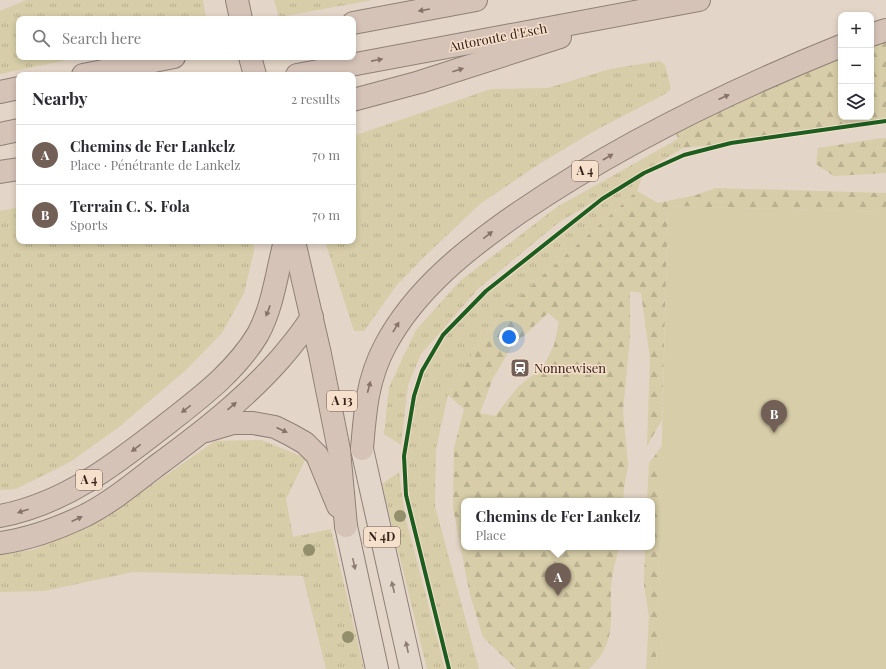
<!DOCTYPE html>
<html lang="en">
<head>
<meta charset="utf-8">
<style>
  body { margin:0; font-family:"Playfair Display",serif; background:#f2f2f3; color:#2b2b33 }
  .controls { position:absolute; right:12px; top:12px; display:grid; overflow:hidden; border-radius:8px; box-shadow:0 2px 6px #0003 }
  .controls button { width:36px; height:36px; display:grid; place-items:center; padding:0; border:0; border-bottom:1px solid #e1e1e2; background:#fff; color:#2b2b33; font:20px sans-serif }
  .you { position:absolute; left:509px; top:337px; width:14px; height:14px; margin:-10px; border:3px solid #fff; border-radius:50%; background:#1a73e8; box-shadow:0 0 0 6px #1a73e833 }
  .badge { display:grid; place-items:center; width:26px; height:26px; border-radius:50%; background:#726057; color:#fff; font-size:13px; font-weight:700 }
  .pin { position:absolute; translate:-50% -33px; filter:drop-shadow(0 1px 2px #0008) }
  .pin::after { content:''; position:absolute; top:21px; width:14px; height:12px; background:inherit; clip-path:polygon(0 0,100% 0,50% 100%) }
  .popup { position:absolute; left:461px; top:498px; width:194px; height:52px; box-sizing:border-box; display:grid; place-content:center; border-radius:8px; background:#fff; filter:drop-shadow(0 1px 3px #0005); font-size:13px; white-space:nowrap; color:#7c7c81 }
  .popup b { font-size:15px; color:#2b2b33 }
  .popup::after { content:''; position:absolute; left:50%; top:100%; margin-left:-8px; border:8px solid transparent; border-top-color:#fff }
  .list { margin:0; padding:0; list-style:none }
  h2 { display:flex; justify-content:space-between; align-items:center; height:52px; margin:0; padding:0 16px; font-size:17px }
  h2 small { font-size:13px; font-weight:400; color:#7c7c81 }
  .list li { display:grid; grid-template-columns:26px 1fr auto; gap:12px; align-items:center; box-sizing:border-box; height:60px; padding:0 16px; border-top:1px solid #e1e1e2 }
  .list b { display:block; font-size:15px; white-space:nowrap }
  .list p { margin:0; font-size:13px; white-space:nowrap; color:#7c7c81 }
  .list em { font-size:13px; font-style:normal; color:#7c7c81 }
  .icon { flex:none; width:22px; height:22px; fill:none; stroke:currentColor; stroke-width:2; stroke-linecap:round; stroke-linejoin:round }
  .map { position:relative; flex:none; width:886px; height:669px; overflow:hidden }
  .search { position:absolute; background:#fff; box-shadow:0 2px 6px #0003; left:16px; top:16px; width:340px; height:44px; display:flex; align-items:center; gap:10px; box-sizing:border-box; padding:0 14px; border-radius:8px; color:#7c7c81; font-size:15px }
  .panel { position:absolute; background:#fff; box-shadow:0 2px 6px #0003; left:16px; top:72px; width:340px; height:172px; border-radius:8px }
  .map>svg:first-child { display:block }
</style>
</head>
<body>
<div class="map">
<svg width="886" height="669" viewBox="0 0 886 669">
  <defs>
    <pattern id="grass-tufts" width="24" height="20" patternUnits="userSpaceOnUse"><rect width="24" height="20" fill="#d7cda8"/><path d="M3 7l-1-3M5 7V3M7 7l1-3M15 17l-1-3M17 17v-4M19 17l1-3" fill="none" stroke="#b9b090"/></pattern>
    <pattern id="forest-firs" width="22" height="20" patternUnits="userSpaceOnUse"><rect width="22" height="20" fill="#d7cda8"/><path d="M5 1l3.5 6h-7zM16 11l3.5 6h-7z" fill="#b9b090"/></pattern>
  </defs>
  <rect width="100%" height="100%" fill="#e3d5c7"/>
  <g fill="url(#grass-tufts)">
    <polygon points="26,0 203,0 206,19 19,19 19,57 82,57 0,74 0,11"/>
    <polygon points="274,0 373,0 279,17"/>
    <polygon points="660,61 665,65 671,89 665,94 596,130 539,164 480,204 425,256 396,286 364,331 354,331 325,241 353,241 353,136 491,89 548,88 610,69"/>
    <polygon points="678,139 683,148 558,223 478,289 421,354 408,385 401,445 384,434 389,387 416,330 460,281 557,207"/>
    <polygon points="644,173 637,191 505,310 476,348 448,395 436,449 435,506 479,669 449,669 406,495 404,456 414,396 422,371 443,335 486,291 602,199"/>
    <polygon points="19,207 19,241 253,241 254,251 244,293 222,333 187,369 119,427 70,462 16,489 0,490 0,211"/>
    <polygon points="261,440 306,458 286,499 293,537 331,529 364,669 326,669 303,576 133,572 44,591 0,592 0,554 33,550 104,518 215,441"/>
    <polygon points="399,472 405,516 445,669 427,669 382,484"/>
  </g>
  <g fill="url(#forest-firs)" fill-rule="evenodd">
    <polygon points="886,30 886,121 731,143 683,148 678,139 672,122 841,46 841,117 871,117 871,35"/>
    <polygon points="882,138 886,138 886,173 834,176 816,164 818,148"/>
    <path d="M716,188L886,193V212L668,206L662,420L647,446L650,359L641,293L630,291V337L623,411L628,465L624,488L623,501H464V547H619C616,560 612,573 611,586C610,621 617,642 589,669H516L483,637L470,595L453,508L454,448L464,409L448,395L476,348L505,310L637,191L658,203L696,195ZM548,313L559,322L554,345L543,367L518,387L495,416L480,413L493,378L511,348Z"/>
    <polygon points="662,446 656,669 646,669 649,617 644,585 645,547 652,547 652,501 647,501 649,463"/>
  </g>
  <polygon fill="#d7cda8" points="668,206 886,212 886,669 656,669"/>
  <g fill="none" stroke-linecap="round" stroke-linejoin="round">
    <defs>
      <g id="primary">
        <polyline points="362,449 411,669"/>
        <polyline points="346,526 377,669"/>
      </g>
      <g id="highway">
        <polyline points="237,0 241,19"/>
        <polyline points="353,23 476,0"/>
        <polyline points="871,35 886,30"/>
        <polyline points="250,57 255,75"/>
        <polyline points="83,75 174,57"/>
        <polyline points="297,75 699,0"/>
        <polyline points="0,92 19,88"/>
        <polyline points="353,100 420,82 560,37"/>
        <polyline points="0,134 19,130"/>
        <polyline points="0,172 19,169"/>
        <polyline points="294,241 320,354 339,450 346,526"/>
        <polyline points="206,431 233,423 253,423 275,427 291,435 305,443 317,455 338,506"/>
        <path d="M362,449C365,412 367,380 385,346C415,289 468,248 520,212C620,144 729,91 841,46"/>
        <path d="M0,516C65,504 117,463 168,423C201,397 236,371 258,334C273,307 277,271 285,241"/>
        <path d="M0,543C30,539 59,528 86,515C111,502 133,484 155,467C200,434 244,400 281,358C292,345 303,332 312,317"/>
      </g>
    </defs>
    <use href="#primary" stroke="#8d8078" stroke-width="24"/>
    <use href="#highway" stroke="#8d8078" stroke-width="24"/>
    <use href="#primary" stroke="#e2d6ca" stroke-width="22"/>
    <use href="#highway" stroke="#d6c3b8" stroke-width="22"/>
    <defs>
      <polyline id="cycleway" points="449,669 406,495 404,456 414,396 422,371 443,335 486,291 602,199 644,173 684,155 731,143 886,121"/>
    </defs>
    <use href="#cycleway" stroke="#f7e0cb" stroke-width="6"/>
    <use href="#cycleway" stroke="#1b5e20" stroke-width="4"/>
  </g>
  <g fill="#938e6b">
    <circle cx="400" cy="516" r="6"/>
    <circle cx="309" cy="550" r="6"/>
    <circle cx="348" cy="637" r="6"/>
  </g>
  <defs><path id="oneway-solid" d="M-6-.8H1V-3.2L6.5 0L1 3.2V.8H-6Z"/></defs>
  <g fill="#867269">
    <use href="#oneway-solid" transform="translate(424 10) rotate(170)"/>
    <use href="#oneway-solid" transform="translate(377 60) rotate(-11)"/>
    <use href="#oneway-solid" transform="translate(458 70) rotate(-18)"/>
    <use href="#oneway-solid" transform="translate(724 97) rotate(-25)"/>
    <use href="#oneway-solid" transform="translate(608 157) rotate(-30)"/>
    <use href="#oneway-solid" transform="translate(488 235) rotate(-38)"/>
    <use href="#oneway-solid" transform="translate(268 311) rotate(111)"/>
    <use href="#oneway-solid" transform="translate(396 327) rotate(-59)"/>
    <use href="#oneway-solid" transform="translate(369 387) rotate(-75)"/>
    <use href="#oneway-solid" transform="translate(232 406) rotate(-41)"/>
    <use href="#oneway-solid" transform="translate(186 409) rotate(142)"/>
    <use href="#oneway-solid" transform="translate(282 430) rotate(25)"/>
    <use href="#oneway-solid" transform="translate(136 448) rotate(142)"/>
    <use href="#oneway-solid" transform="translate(23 511) rotate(162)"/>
    <use href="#oneway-solid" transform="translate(77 519) rotate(-25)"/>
  </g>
  <g fill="#8c7c72">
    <use href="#oneway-solid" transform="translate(354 564) rotate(78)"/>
    <use href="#oneway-solid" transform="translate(393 587) rotate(-103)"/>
    <use href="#oneway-solid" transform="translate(407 647) rotate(-102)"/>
  </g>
  <defs>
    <symbol id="station-square" viewBox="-11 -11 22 22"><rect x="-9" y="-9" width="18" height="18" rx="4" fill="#726057" stroke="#f7e0cb"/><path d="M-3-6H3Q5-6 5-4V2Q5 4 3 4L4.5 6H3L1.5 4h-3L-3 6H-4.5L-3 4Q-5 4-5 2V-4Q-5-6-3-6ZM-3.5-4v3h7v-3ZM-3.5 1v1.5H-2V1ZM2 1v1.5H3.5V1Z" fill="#fff"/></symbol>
  </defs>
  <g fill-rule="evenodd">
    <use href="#station-square" x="509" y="357" width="22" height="22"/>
  </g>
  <g text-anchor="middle" stroke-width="3" stroke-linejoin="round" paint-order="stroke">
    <g fill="#f7e0cb" stroke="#6f5a4f" stroke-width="1">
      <rect x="572" y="161" width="26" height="20" rx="3"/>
      <rect x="327" y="391" width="30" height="20" rx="3"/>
      <rect x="76" y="470" width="26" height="20" rx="3"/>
      <rect x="364" y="527" width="36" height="20" rx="3"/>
    </g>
    <g font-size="12" font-weight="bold" fill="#35211a">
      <text x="585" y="175">A 4</text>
      <text x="342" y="405">A 13</text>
      <text x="89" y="484">A 4</text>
      <text x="382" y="541">N 4D</text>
    </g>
    <g font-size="13" fill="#35211a" stroke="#f7e0cb">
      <text transform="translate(498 37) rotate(-11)" y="5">Autoroute d'Esch</text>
    </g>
    <g font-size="13" fill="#35211a" stroke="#f7e0cb" text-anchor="start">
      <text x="534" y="373">Nonnewisen</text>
    </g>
  </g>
</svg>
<div class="controls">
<button>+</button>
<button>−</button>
<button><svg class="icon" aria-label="layers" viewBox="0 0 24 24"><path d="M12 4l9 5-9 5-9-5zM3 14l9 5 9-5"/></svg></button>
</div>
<div class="you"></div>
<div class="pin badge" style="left:558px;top:596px">A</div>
<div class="popup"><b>Chemins de Fer Lankelz</b>Place</div>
<div class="pin badge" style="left:774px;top:433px">B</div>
<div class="search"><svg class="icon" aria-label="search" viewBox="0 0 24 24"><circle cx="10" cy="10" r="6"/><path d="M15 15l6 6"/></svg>Search here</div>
<section class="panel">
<h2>Nearby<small>2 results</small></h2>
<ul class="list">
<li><span class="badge">A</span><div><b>Chemins de Fer Lankelz</b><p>Place · Pénétrante de Lankelz</p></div><em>70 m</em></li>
<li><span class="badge">B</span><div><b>Terrain C. S. Fola</b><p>Sports</p></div><em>70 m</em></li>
</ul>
</section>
</div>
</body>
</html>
